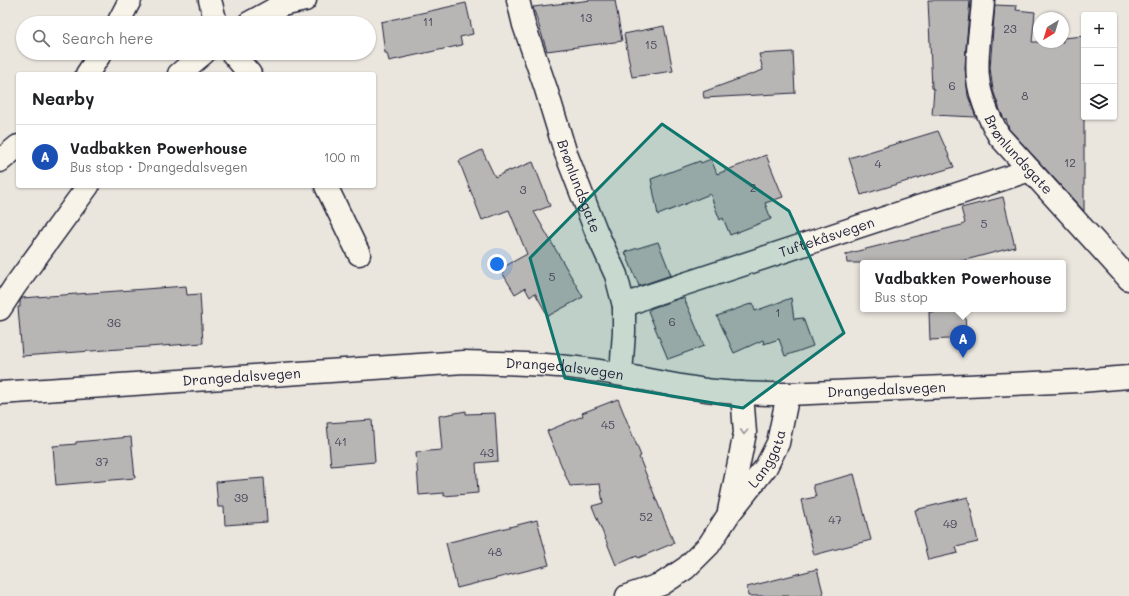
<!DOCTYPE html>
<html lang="en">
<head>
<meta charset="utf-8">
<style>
  body { margin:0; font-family:Mali,sans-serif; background:#f2f2f2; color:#202124 }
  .controls { position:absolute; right:12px; top:12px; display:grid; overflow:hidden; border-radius:4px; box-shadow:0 1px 3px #0004 }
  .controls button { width:36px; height:36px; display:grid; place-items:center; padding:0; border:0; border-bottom:1px solid #e0e0e0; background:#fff; color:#202124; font:20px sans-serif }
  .compass { position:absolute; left:1033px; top:12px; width:36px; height:36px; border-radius:50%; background:#fff; box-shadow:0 1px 3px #0004; rotate:218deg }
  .you { position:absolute; left:497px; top:264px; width:14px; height:14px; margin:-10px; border:3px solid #fff; border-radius:50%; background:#1a73e8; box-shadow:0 0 0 6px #1a73e833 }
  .badge { display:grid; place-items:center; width:26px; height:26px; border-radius:50%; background:#d93025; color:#fff; font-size:13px; font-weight:700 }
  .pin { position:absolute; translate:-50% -33px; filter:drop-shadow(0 1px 2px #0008) }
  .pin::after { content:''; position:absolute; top:21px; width:14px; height:12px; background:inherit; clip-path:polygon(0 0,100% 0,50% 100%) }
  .popup { position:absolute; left:860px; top:260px; width:206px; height:52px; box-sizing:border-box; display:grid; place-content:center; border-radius:4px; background:#fff; filter:drop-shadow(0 1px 3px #0005); font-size:13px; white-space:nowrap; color:#757577 }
  .popup b { font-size:15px; color:#202124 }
  .popup::after { content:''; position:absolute; left:50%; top:100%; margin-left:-8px; border:8px solid transparent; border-top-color:#fff }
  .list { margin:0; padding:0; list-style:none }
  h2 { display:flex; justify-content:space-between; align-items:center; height:52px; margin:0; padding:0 16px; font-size:17px }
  h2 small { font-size:13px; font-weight:400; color:#757577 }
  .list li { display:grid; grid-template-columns:26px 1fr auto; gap:12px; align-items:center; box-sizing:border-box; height:64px; padding:0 16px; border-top:1px solid #e0e0e0 }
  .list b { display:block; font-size:15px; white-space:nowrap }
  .list p { margin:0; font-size:13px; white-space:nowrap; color:#757577 }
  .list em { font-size:13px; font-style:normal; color:#757577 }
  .icon { flex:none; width:22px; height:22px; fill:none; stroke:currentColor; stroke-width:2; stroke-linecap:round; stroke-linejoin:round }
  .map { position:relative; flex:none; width:1129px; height:596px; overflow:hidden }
  .search { position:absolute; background:#fff; box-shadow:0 1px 3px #0004; left:16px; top:16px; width:360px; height:44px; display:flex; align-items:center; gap:10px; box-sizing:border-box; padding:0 14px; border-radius:22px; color:#757577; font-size:15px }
  .panel { position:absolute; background:#fff; box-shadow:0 1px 3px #0004; left:16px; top:72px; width:360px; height:116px; border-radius:4px }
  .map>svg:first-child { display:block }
</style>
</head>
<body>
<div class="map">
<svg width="1129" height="596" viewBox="0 0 1129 596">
  <rect width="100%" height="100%" fill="#eae6de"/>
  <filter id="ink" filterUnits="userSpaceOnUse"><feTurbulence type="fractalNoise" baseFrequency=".025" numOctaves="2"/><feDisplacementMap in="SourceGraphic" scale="8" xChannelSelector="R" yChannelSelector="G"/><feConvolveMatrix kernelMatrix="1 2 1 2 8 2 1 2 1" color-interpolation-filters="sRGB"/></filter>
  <g filter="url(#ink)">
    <g fill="#b8b6b5" stroke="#22223b">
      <polygon points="591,0 615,0 622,41 547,51 533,7"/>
      <polygon points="928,0 970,0 966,48 965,69 968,96 976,117 932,115 934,89 932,88"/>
      <polygon points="466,3 473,34 460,37 462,45 389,61 387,53 385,53 381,22"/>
      <polygon points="995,5 1017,6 1016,10 1035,12 1032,42 1063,42 1063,38 1084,36 1084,211 1009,129 1006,119 1004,119 1000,110 993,90 990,68"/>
      <polygon points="664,26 673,71 632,77 624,34"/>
      <polygon points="793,52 795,93 704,98 703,92 763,70 759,54"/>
      <polygon points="938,131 954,167 861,195 849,158"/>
      <polygon points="482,150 495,177 510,170 510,171 533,162 550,206 534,212 583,297 548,316 535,293 530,297 525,288 515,294 500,269 527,254 509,210 482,220 459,161"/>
      <polygon points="766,155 783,197 765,203 771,219 730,235 723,218 720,220 710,194 658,215 651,179 700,161 701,163 711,159 717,174"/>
      <polygon points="1003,197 1015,247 954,263 847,263 846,254 962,225 965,223 961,208"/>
      <polygon points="658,242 671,275 639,286 625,252"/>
      <polygon points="186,286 187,295 200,294 203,343 22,356 18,307 20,307 20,301 22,298"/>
      <polygon points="681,298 684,298 704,346 668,359 648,311 652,308"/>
      <polygon points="791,298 794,319 803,318 813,346 785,356 779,339 764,344 763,340 734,353 717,316 753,303 755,311"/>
      <polygon points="965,310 966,338 930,340 929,312"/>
      <polygon points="618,399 641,456 639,457 674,543 638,558 637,556 616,565 592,506 603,503 600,484 570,486 547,431 583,416 582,413"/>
      <polygon points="466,411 466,414 495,413 498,461 476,463 478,493 444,496 444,493 419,495 416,452 442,450 439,416"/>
      <polygon points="372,420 375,462 331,466 327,423"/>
      <polygon points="131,437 135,478 56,485 53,446 76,444 76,442"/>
      <polygon points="854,474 871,540 814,555 801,500 816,497 813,485"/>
      <polygon points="264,478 267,522 225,525 224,507 218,507 216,482"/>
      <polygon points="968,497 978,542 956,547 958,553 928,560 915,510"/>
      <polygon points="537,520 549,565 457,588 446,543"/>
      <polygon points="817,569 824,596 748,596 747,587"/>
    </g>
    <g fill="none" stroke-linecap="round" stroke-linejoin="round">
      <defs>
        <g id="minor">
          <polyline points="210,0 216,23"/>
          <path id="s1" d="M518,0L524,25L546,89L565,151L596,231L616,275L624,306V332L621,374"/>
          <path id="s2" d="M983,0C982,25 975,53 978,78C980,99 989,118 999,136L1129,279"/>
          <polyline points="118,23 130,0"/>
          <polyline points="249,23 282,5 305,0"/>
          <polyline points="232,53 250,74"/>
          <polyline points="87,74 101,53"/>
          <polyline points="179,74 204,53"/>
          <polyline points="0,161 18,146"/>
          <polyline points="326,186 359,254"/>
          <path id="s3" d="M624,306L648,296L1030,170"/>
          <polyline points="0,309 15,286 88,186"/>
          <path id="s4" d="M0,393L464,362C502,363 539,363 577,368C623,373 669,386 715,391C739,394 764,394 788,394L1080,381L1129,377"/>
          <polyline points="729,511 745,433 742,393"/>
          <path id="s5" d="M627,596L662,584L686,568L709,545L729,514L766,467L778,443L788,394"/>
        </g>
      </defs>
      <use href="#minor" stroke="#22223b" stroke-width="25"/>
      <use href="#minor" stroke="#f7f3e8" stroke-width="22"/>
    </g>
    <defs><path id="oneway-chevron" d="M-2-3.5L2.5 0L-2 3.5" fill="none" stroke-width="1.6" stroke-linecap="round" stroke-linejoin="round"/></defs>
    <use stroke="#97959a" href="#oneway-chevron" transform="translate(744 432) rotate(93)"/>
  </g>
  <path fill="#0f766e" fill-opacity="0.2" stroke="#0f766e" stroke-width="3" stroke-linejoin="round" d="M662,124L789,211L844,333L743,408L565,378L530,258Z"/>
  <g text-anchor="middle" stroke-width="3" stroke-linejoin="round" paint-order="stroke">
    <g font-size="12" fill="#48475a">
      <text x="586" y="22">13</text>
      <text x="428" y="26">11</text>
      <text x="1010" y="33">23</text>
      <text x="651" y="49">15</text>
      <text x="952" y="90">6</text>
      <text x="1025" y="100">8</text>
      <text x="1070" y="167">12</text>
      <text x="878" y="168">4</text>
      <text x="753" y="192">2</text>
      <text x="523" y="194">3</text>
      <text x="984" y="228">5</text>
      <text x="552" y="281">5</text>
      <text x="778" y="317">1</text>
      <text x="672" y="326">6</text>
      <text x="114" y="327">36</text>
      <text x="608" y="429">45</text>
      <text x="341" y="446">41</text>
      <text x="487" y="457">43</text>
      <text x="102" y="466">37</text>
      <text x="241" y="502">39</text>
      <text x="646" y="521">52</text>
      <text x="835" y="524">47</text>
      <text x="950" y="528">49</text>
      <text x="495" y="556">48</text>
    </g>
    <g font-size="14" fill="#22223b" stroke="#f7f3e8">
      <text dy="5" stroke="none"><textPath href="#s2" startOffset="167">Brønlundsgate</textPath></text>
      <text dy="5" stroke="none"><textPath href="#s1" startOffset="196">Brønlundsgate</textPath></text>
      <text dy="5" stroke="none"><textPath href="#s3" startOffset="214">Tuftekåsvegen</textPath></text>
      <text dy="5" stroke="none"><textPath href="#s4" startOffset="566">Drangedalsvegen</textPath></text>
      <text dy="5" stroke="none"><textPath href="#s4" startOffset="242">Drangedalsvegen</textPath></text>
      <text dy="5" stroke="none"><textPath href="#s4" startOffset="890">Drangedalsvegen</textPath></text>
      <text dy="5" stroke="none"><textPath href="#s5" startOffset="203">Langgata</textPath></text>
    </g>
  </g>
</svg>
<div class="controls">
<button>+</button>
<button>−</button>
<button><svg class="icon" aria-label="layers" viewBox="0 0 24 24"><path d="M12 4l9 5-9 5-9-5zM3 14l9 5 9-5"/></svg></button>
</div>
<svg class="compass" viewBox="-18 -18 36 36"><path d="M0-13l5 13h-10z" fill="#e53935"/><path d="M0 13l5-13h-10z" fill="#757577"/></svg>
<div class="you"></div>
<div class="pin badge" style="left:963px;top:358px;background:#1a4fb4">A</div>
<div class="popup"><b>Vadbakken Powerhouse</b>Bus stop</div>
<div class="search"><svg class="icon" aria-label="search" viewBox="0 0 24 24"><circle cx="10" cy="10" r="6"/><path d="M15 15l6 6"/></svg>Search here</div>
<section class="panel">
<h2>Nearby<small></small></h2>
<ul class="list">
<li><span class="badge" style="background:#1a4fb4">A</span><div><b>Vadbakken Powerhouse</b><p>Bus stop · Drangedalsvegen</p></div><em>100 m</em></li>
</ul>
</section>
</div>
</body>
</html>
